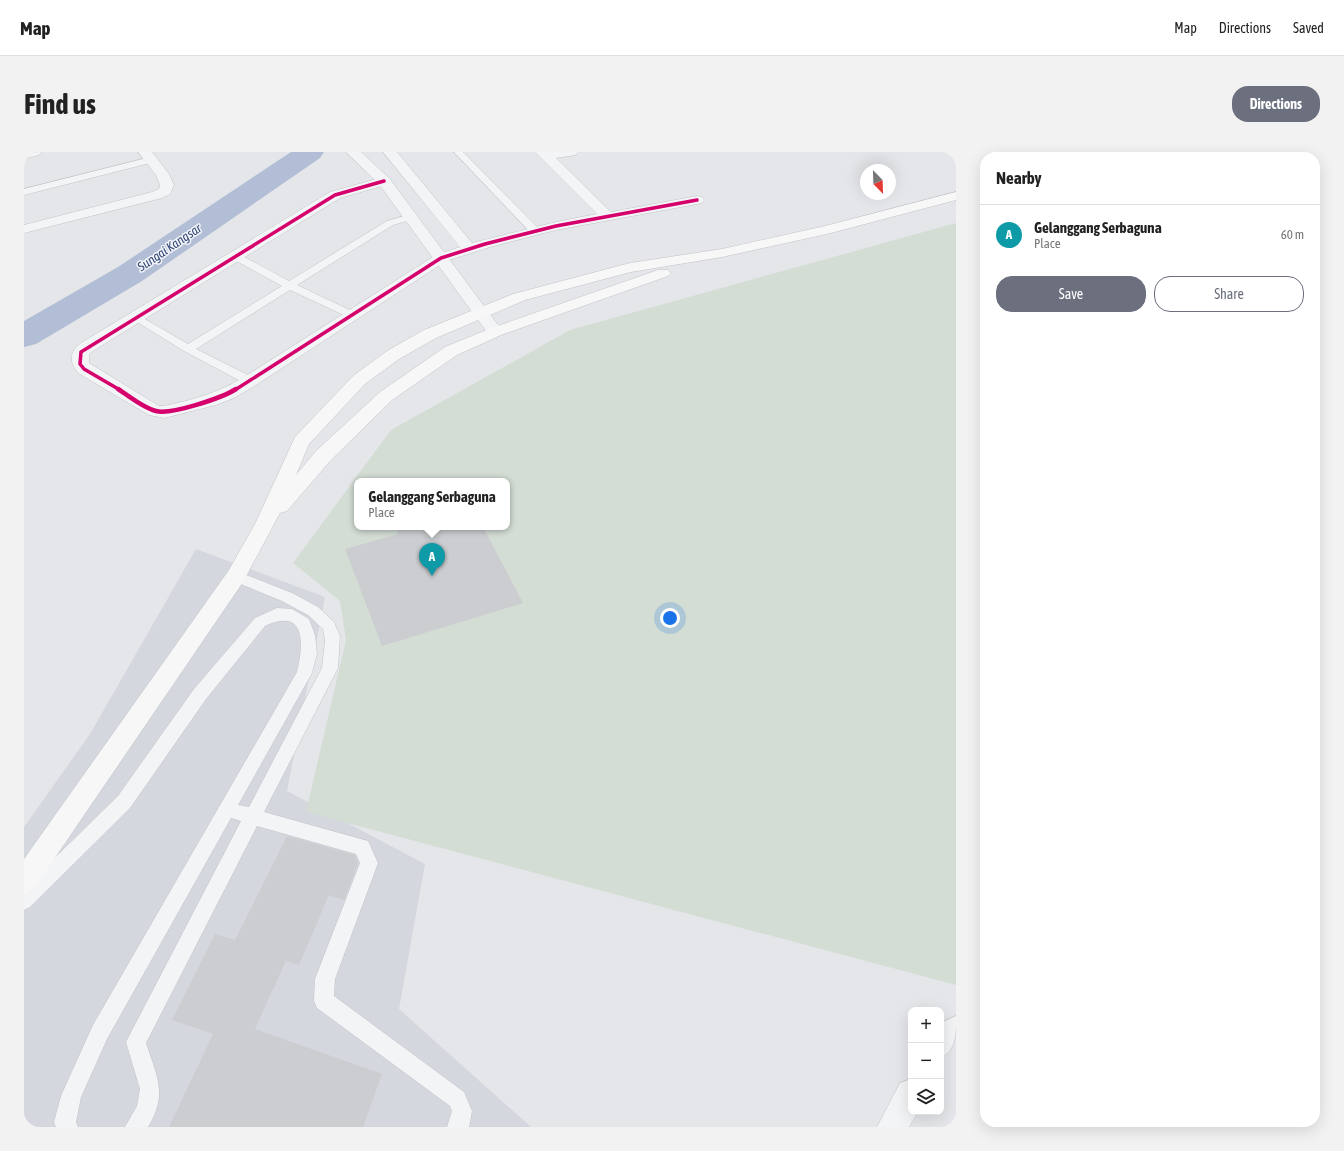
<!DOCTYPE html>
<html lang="en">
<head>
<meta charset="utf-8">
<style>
  body { margin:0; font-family:"Asap Condensed",sans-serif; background:#f2f2f2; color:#222 }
  .controls { position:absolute; right:12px; bottom:12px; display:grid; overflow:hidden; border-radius:8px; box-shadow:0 4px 16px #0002 }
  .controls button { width:36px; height:36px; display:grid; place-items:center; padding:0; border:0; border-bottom:1px solid #e0e0e0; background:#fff; color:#222; font:20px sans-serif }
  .compass { position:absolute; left:836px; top:12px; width:36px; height:36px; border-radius:50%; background:#fff; box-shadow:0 4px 16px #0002; rotate:157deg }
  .you { position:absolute; left:646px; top:466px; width:14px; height:14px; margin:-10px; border:3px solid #fff; border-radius:50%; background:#1a73e8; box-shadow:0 0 0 6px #1a73e833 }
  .badge { display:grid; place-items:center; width:26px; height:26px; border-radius:50%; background:#6b6f7e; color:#fff; font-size:13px; font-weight:700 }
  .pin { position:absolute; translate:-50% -33px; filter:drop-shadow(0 1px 2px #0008) }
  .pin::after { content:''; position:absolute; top:21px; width:14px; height:12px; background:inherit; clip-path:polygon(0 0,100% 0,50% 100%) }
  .popup { position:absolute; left:330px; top:326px; width:156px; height:52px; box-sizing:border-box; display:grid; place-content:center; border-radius:8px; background:#fff; filter:drop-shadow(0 1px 3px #0005); font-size:13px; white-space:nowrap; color:#767676 }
  .popup b { font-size:15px; color:#222 }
  .popup::after { content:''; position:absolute; left:50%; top:100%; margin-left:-8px; border:8px solid transparent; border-top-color:#fff }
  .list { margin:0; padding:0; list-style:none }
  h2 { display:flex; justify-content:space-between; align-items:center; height:52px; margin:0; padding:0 16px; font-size:17px }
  h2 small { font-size:13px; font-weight:400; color:#767676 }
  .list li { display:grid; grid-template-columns:26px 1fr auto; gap:12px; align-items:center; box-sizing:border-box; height:60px; padding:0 16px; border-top:1px solid #e0e0e0 }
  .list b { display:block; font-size:15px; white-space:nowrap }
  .list p { margin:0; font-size:13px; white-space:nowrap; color:#767676 }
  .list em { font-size:13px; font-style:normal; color:#767676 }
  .actions { display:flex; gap:8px; padding:12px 16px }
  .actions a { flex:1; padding:9px 0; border:1px solid #6b6f7e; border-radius:16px; text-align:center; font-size:14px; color:#6b6f7e }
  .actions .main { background:#6b6f7e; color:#fff }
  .icon { flex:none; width:22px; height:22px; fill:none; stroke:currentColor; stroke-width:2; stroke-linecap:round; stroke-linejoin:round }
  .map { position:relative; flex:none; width:932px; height:975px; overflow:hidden; border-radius:16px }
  header { display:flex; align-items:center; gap:24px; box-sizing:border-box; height:56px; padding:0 20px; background:#fff; border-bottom:1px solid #e0e0e0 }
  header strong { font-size:19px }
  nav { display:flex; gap:22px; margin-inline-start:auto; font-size:14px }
  .intro { display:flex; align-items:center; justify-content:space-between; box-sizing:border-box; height:96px; padding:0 24px }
  h1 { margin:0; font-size:28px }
  .button { padding:10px 18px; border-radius:16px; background:#6b6f7e; color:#fff; font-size:14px; font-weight:700 }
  main { display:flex; gap:24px; padding:0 24px }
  aside { flex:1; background:#fff; border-radius:16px; box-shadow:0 4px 16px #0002 }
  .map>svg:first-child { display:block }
</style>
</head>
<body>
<header>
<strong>Map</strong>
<nav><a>Map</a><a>Directions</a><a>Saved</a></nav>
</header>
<div class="intro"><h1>Find us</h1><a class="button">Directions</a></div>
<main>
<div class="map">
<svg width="932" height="975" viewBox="0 0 932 975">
  <rect width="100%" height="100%" fill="#e4e6e9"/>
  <polygon fill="#d4d7de" points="172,397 301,445 263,639 401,712 375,857 507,975 0,975 0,675 66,582"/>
  <path fill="#d3ddd4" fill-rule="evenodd" d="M932,71V833L282,660L322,488L316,449L269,411L367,278L546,178ZM333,329H483V375H333Z"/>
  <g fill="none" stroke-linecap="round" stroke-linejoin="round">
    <polygon fill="#b2bed5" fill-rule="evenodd" points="267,0 300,0 296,6 118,129 12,192 0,195 0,169 94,115"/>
  </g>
  <g fill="#cbcdd1">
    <polygon points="371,375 459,375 499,451 358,494 321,397 374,382"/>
    <polygon points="263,684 331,703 334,711 320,748 305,743 275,813 262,809 231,877 358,922 339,975 145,975 189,882 148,868 191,782 211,788"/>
  </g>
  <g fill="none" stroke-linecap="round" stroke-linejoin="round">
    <defs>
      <g id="service">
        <polygon points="430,0 439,0 515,77 516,79 515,81 507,81"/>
        <polygon points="127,5 132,8 130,10 0,43 0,37"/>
        <polygon points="387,62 392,65 390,67 369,73 273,133 332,161 333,163 332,165 324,165 266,138 172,197 230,226 232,229 230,232 222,232 160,199 105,165 106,163 114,163 164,192 258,134 207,106 206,104 207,102 215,102 265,129 363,69"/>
        <path d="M212,419L268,441L294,455L310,470L316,484L314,516L240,660L344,689L354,711L311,827L310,844L440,940L448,959L445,975H423L428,959L426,954L293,856L290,849L291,827L336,711L332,702L233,674L122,891C133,925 144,942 124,975H101L113,954L116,937L102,890L217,669L207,666L83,887L57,945L52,970L54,975H32L30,970L37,944L69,873L273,520C280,492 282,455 241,474L182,547L106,656L6,755L0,758V736L94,644L170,537L231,466L253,456L268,457L285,467L291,483L293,502L288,521L214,653L225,655L298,516L301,489L299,477L284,463L258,449L207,428L205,424L207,420Z"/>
      </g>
      <g id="minor">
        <polygon points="0,0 17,0 15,3 0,7"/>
        <polygon points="114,0 128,0 145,22 150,33 146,42 138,46 0,81 0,73 128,40 135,37 136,33 132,23"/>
        <path d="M359,0H373L448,91L532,70L573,62L511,0H554L552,3L532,6L587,60L673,44L678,45L680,48L678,51L673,52L532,78L466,95L422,109L232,233L210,246L192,253L140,266L125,263L54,221C45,209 45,201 57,191L306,40L360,25L365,26L367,29L365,32L316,46L69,199L65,202V211L135,254H140C171,247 192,242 220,225L412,103L436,95Z"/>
        <path d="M932,864C932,884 932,897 917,906V871Z"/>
        <polygon points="887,927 887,960 894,960 885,975 853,975 876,931"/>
      </g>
      <polygon id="tertiary" points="322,0 337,0 365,26 477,177 479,180 477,183 471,185 465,183 355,32"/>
      <polygon id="secondary" points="932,40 932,48 803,82 698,105 607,120 501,148 412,186 375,207 341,232 285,292 272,323 292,299 356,240 421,195 465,177 634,118 644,118 647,121 644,124 477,183 433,203 368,248 306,309 263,359 256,361 219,430 9,738 0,742 0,707 205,418 232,370 271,285 329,224 363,199 400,178 489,142 606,111 698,97 801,74"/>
    </defs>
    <use href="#service" stroke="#c1c3c7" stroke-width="1"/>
    <use href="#minor" stroke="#c1c3c7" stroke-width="1"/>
    <use href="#tertiary" stroke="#c1c3c7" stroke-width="1"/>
    <use href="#secondary" stroke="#c1c3c7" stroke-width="1"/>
    <use href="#service" fill="#f3f4f6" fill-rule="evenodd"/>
    <use href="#minor" fill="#f3f4f6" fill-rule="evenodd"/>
    <use href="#tertiary" fill="#f3f4f6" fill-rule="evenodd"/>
    <use href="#secondary" fill="#f7f7f7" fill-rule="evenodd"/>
    <defs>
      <g id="cycleway-far1">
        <polyline points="96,238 60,217 56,212 57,200 311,43 360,29"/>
        <polyline points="211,238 417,106 461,92 532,74 673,48"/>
      </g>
      <path id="cycleway" d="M94,237C105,244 119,256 132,259C147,263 198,246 212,237"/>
    </defs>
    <use href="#cycleway-far1" stroke="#f2f4f8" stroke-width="5"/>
    <use href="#cycleway" stroke="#f2f4f8" stroke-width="7"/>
    <use href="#cycleway-far1" stroke="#d6006c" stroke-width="3.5"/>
    <use href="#cycleway" stroke="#d6006c" stroke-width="4.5"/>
  </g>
  <g text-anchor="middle" stroke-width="3" stroke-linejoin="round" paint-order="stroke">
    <g font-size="13" font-style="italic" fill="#32487a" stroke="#f2f4f8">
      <text transform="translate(145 95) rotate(-34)" y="5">Sungai Kangsar</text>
    </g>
  </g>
</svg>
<div class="controls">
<button>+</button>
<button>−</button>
<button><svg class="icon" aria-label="layers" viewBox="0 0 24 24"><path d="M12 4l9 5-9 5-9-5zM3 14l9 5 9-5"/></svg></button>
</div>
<svg class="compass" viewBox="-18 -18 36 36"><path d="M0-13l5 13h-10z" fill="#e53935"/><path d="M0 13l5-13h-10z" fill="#767676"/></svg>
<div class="you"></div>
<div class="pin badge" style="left:408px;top:424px;background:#0f9aa8">A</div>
<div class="popup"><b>Gelanggang Serbaguna</b>Place</div>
</div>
<aside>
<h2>Nearby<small></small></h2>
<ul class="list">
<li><span class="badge" style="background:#0f9aa8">A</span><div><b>Gelanggang Serbaguna</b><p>Place</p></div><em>60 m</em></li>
</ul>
<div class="actions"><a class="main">Save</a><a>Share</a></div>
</aside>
</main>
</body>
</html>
